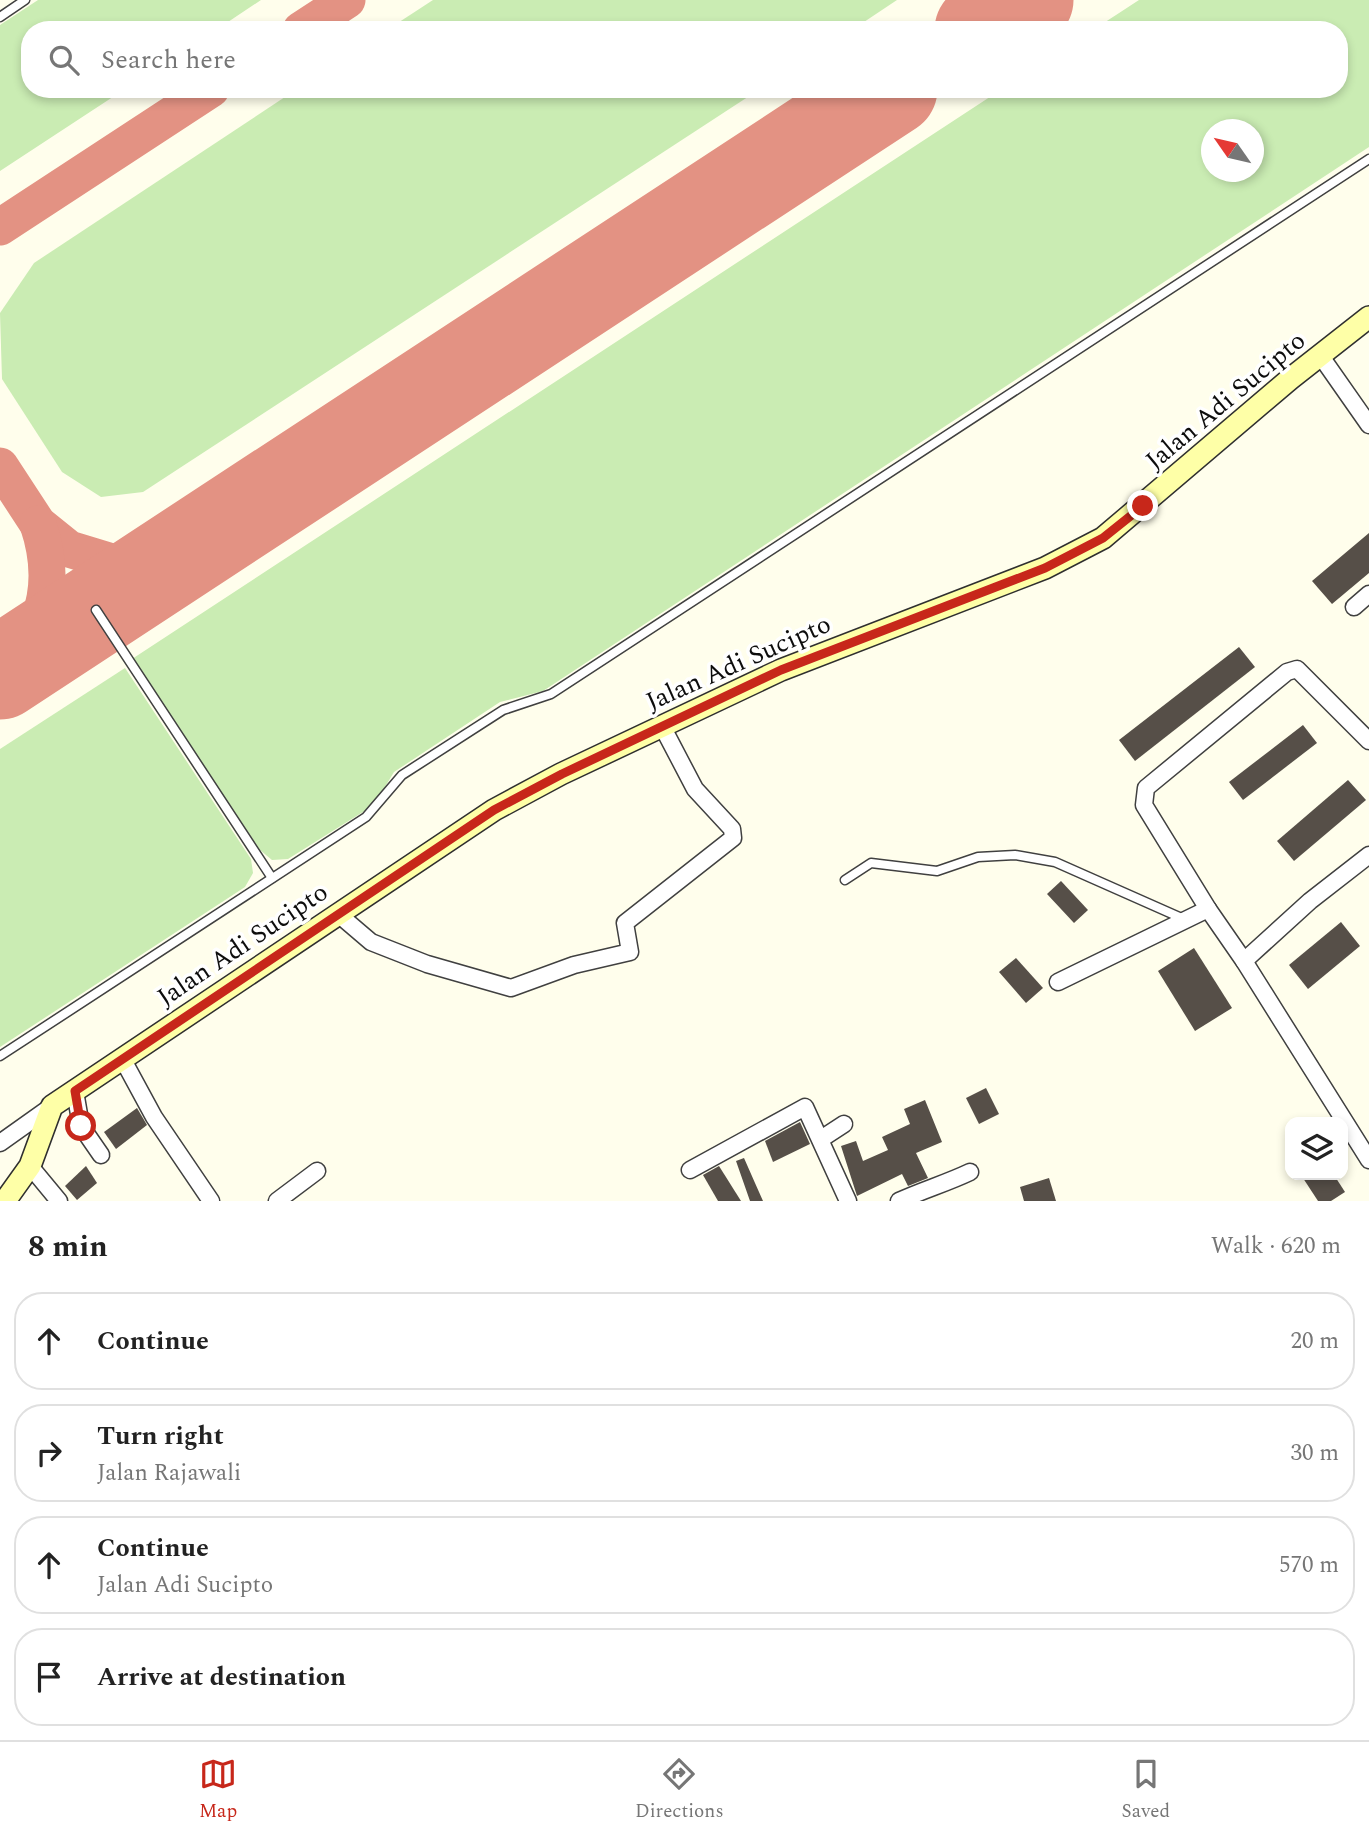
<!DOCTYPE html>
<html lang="en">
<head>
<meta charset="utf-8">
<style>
  body { margin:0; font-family:Spectral,serif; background:#f6f6f6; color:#222 }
  .controls { position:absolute; right:21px; bottom:21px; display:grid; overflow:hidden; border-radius:14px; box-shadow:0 4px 10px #0003 }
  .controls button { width:63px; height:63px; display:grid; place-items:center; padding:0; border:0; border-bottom:2px solid #e0e0e0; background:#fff; color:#222; font:35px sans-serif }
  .compass { position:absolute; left:1201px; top:119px; width:63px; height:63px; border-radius:50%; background:#fff; box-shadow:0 4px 10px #0003; rotate:304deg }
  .stop { position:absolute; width:21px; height:21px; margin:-16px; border:5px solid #c7271a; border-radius:50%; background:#fff }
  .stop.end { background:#c7271a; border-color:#fff; box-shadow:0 2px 7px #0008 }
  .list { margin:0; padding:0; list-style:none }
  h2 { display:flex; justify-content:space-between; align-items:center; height:91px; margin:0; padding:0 28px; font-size:30px }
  h2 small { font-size:23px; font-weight:400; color:#767676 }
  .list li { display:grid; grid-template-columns:46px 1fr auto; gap:21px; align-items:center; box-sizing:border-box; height:98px; margin:0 14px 14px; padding:0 14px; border:2px solid #e0e0e0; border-radius:28px }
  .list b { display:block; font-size:26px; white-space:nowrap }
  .list p { margin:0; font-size:23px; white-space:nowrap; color:#767676 }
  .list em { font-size:23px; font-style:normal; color:#767676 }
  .icon { flex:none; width:38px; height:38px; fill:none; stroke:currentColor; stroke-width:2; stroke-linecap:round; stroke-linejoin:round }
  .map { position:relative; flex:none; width:1369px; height:1201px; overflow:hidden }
  .search { position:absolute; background:#fff; box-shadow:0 4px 10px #0003; left:21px; right:21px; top:21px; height:77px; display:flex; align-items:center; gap:18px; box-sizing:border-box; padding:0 24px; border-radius:28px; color:#767676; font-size:26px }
  .sheet { height:539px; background:#fff }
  nav { display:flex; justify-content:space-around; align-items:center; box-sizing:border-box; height:98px; border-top:2px solid #e0e0e0; background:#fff; font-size:19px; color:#767676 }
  nav a { display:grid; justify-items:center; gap:4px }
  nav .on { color:#c7271a }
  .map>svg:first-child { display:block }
</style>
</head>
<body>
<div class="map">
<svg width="1369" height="1201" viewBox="0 0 1369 1201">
  <rect width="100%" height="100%" fill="#fffeec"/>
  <g fill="#caecb3" fill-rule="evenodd">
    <polygon points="38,0 261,0 216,30 30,30 30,89 125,89 0,171 0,25"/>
    <polygon points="433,0 897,0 852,30 387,30"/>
    <path d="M1139,0H1369V147L543,691L500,702L394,772L374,805L288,859L272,860L260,850L132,659L1002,89H1339V30H1093ZM1212,130H1254V172H1212Z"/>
    <polygon points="297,89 760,89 143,492 101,497 62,472 2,379 0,313 34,263"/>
    <polygon points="125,668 251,859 253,873 245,887 0,1047 0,749"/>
  </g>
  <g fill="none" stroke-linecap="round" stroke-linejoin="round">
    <g stroke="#e39283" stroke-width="37">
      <polyline points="301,30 347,0"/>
      <polyline points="0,227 211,89"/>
      <polyline points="0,466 38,524 69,549 115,563 145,564 186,551"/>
      <path d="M13,665C47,620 56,578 38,524"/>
    </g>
    <g stroke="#e39283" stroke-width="93">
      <polyline points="981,30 1027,0"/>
      <polyline points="0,673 891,89"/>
    </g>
  </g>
  <g fill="#564f48">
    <polygon points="1369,533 1369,573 1332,604 1312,581"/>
    <polygon points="1239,647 1255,667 1135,761 1119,740"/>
    <polygon points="1303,725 1317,743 1243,800 1229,782"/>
    <polygon points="1348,780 1366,800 1294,861 1277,841"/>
    <polygon points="1061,881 1088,910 1074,923 1047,894"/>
    <polygon points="1341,922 1360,946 1308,989 1289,965"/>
    <polygon points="1194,948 1232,1008 1195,1031 1158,971"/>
    <polygon points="1016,958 1043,988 1026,1003 999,972"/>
    <polygon points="986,1088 999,1114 979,1124 966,1098"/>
    <polygon points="925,1100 942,1142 916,1153 928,1178 908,1186 902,1174 857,1196 841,1146 856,1141 863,1161 888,1150 882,1137 910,1124 904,1109"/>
    <polygon points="137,1108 147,1125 116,1149 104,1132"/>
    <polygon points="800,1122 810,1144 773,1162 765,1141"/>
    <polygon points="744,1158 755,1183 763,1201 750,1201 736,1161"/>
    <polygon points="86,1166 97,1183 77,1200 65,1186"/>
    <polygon points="719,1166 741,1201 718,1201 703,1175"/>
    <polygon points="1301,1175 1334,1175 1345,1192 1331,1201 1318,1201"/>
    <polygon points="1049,1178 1056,1201 1024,1201 1020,1187"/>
  </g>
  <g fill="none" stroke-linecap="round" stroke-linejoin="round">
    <defs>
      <g id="lane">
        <polyline points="0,17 25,0"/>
        <polyline points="96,610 272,878"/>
        <polyline points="845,880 871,863 937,871 978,857 1015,855 1055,862 1186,920"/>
        <polyline points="0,1056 366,817 402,775 503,710 551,694 1369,159"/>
      </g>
      <g id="street">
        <polyline points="1320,355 1369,425"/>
        <polyline points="1354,607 1369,594"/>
        <polyline points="1208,909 1144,805 1146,788 1287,672 1297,669 1369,741"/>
        <polyline points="337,913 371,942 427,964 511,988 574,965 630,952 625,923 733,838 732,829 695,789 662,726"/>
        <polyline points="1244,961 1310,901 1369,855"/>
        <polyline points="1058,982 1208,909 1244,961 1369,1160"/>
        <polyline points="122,1058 154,1117 211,1201"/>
        <polyline points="75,1091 81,1126 101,1155"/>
        <polyline points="821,1139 844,1124"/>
        <polyline points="0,1143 52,1106"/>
        <polyline points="30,1166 59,1201"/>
        <polyline points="690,1170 805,1107 848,1201"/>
        <polyline points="277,1201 317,1171"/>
        <path d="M899,1201C923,1190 947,1183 970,1172"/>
      </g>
      <polyline id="secondary" points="5,1201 30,1166 52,1106 494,810 561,774 781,670 1045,568 1103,538 1290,379 1369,317"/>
    </defs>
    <use href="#lane" stroke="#404040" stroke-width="11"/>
    <use href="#street" stroke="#404040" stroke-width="19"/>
    <use href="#secondary" stroke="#2f2f2f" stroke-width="24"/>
    <use href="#lane" stroke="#fff" stroke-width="8"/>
    <use href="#street" stroke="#fff" stroke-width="16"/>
    <use href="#secondary" stroke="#feffa7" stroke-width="21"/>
  </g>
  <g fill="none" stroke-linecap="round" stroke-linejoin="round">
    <polyline stroke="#c7271a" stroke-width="9" points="81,1126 75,1091 494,810 562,774 781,670 1045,568 1103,538 1143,506"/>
  </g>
  <g text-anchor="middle" stroke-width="7" stroke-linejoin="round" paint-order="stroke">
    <g font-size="26" fill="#0d0d0d" stroke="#fff">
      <text transform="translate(1225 400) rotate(-40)" y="9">Jalan Adi Sucipto</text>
      <text transform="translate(738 662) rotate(-24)" y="9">Jalan Adi Sucipto</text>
      <text transform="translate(242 944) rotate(-34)" y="9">Jalan Adi Sucipto</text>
    </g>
  </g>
</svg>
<div class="controls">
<button><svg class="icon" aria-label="layers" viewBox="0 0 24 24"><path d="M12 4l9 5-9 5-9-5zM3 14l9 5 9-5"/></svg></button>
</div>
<svg class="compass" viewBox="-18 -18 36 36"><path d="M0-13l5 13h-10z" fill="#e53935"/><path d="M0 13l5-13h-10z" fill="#767676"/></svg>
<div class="stop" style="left:81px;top:1126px"></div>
<div class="stop end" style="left:1143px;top:506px"></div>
<div class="search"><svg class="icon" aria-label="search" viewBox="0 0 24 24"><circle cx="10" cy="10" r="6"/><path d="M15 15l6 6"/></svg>Search here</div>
</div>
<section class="sheet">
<h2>8 min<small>Walk · 620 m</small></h2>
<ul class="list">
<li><svg class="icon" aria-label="ahead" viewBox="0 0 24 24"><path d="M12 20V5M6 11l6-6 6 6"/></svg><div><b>Continue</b></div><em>20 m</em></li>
<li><svg class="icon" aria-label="right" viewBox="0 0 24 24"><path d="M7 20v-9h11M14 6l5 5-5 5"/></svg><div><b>Turn right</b><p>Jalan Rajawali</p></div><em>30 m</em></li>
<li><svg class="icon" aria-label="ahead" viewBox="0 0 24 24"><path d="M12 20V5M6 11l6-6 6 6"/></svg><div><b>Continue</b><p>Jalan Adi Sucipto</p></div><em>570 m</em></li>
<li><svg class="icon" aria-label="arrive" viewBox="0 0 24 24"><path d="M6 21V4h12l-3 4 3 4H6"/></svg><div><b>Arrive at destination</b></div></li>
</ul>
</section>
<nav>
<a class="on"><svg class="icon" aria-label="map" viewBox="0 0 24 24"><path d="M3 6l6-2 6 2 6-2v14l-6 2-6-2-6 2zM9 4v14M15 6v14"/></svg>Map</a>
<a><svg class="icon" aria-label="directions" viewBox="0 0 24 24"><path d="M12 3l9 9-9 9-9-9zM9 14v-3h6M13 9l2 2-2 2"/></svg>Directions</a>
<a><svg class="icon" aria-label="saved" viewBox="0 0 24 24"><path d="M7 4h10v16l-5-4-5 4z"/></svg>Saved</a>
</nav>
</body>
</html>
